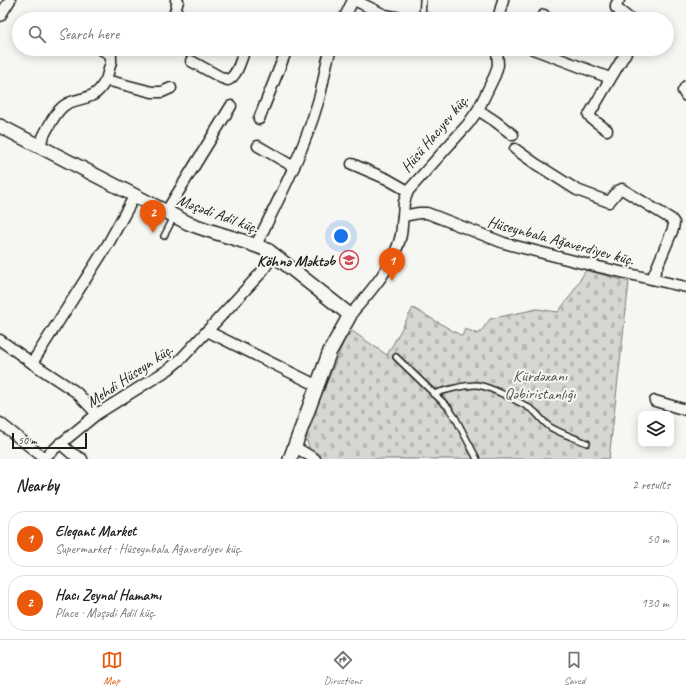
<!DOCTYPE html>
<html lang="en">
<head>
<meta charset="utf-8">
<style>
  body { margin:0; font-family:Caveat,sans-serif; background:#f6f6f6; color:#222 }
  .controls { position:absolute; right:12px; bottom:12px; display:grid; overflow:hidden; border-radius:8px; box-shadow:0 2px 10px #0003 }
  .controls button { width:36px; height:36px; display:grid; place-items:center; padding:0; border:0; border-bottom:1px solid #e0e0e0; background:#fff; color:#222; font:20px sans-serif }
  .scale { position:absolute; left:12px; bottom:10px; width:75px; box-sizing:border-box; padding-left:4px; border:2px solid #1c1c1c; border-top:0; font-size:11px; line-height:14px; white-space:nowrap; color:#1c1c1c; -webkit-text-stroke:3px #f6f6f2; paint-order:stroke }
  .you { position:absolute; left:341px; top:236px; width:14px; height:14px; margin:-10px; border:3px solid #fff; border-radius:50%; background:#1a73e8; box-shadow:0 0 0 6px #1a73e833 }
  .badge { display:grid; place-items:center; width:26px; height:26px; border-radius:50%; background:#ea580c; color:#fff; font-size:13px; font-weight:700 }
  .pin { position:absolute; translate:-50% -33px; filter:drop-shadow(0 1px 2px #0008) }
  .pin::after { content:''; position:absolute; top:21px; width:14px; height:12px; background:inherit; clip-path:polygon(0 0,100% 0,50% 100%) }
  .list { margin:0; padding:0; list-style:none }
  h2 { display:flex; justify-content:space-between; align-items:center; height:52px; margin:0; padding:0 16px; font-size:17px }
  h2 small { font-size:13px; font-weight:400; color:#767676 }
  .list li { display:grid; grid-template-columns:26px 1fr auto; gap:12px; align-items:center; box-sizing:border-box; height:56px; margin:0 8px 8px; padding:0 8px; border:1px solid #e0e0e0; border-radius:16px }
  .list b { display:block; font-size:15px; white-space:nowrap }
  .list p { margin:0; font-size:13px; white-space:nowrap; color:#767676 }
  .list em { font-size:13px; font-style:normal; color:#767676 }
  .icon { flex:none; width:22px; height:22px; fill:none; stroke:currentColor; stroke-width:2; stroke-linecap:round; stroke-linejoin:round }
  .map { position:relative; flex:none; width:686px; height:459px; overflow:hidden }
  .search { position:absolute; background:#fff; box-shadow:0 2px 10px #0003; left:12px; right:12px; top:12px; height:44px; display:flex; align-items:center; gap:10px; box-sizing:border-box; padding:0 14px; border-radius:22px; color:#767676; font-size:15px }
  .sheet { height:180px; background:#fff }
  nav { display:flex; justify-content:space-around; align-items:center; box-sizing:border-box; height:56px; border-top:1px solid #e0e0e0; background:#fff; font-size:11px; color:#767676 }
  nav a { display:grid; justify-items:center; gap:2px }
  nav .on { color:#ea580c }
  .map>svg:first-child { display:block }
</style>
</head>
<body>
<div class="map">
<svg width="686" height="459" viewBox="0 0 686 459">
  <defs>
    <pattern id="cemetery-stones" width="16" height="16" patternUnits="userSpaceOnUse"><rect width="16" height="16" fill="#d6d6d2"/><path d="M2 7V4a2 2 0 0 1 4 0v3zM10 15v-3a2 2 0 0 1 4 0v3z" fill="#b7b7b4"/></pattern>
  </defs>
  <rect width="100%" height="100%" fill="#f6f6f2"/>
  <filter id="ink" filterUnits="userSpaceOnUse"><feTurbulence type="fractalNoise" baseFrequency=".025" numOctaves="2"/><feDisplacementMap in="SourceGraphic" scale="8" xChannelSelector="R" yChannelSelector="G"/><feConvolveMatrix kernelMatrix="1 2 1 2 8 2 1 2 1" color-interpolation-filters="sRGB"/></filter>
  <g filter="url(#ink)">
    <polygon fill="url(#cemetery-stones)" stroke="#797977" points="586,270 629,282 609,459 324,459 310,450 305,436 344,341 352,331 387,355 413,308 462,336 465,329 479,334 490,319 537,309 558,312 571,295"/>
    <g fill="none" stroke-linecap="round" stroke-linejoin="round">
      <defs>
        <g id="service">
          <polyline points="422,19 423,0"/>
          <polyline points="164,236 174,217"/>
          <polyline points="396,357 448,407 456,419 477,459"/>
          <path d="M433,394C447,390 462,385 476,385C487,385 525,404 535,412C540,417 544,423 550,427C562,434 575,438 587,443"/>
        </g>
        <g id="minor">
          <polyline points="354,0 385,15 406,19"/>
          <polyline points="619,0 616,5 616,8 630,19"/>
          <polyline points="0,16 10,0"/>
          <polyline points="173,19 178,1 176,0"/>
          <polyline points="344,19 353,0"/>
          <polyline points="412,19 429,19"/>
          <polyline points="498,19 503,0"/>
          <polyline points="542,19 544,15"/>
          <polyline points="100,49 108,53 111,56 111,62 106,80"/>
          <polyline points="533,49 610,78"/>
          <path d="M191,61L222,78L228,80C238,75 241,59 245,49"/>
          <polyline points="686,86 683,91 686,96"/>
          <polyline points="478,110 495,121 513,135"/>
          <polyline points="259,119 287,49"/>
          <polyline points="607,130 592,119 589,115 628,49"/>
          <path d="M39,145C45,134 54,112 65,105C75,98 91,100 99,90C102,87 104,83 106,80L152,92H162L171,88"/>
          <polyline points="258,146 294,167"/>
          <polyline points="515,149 536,164 577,190 609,202 618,191 622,189 671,219 674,223 673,229 652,279"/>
          <polyline points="352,164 387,179 408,191"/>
          <polyline points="166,212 231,106"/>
          <polyline points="403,216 404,202 408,191 468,124 478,110 495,75 498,65 497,49"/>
          <path d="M256,245C279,199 303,153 318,102C324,84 324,68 331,49"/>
          <path d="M350,315C370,292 394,266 401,235C402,229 402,222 403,216L419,213H427L504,243L586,264L686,287"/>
          <polyline points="207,331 318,386"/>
          <polyline points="0,340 32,363 76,392 97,414"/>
          <polyline points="32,363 108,244 135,195"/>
          <polyline points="655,401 686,410"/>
          <polyline points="0,423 43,457"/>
          <polyline points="60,443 71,453 82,459"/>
          <polyline points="295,447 315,459"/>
          <polyline points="42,459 97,414 169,369 182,358 260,274 274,255"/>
        </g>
        <path id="tertiary" d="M0,126L188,223C215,234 243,239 269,251L350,315L330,351L290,459"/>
      </defs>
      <use href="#service" stroke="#1c1c1c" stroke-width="8"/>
      <use href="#minor" stroke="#1c1c1c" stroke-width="13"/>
      <use href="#tertiary" stroke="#1c1c1c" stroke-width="16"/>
      <use href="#service" stroke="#f6f6f2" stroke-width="5"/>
      <use href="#minor" stroke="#f6f6f2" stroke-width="10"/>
      <use href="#tertiary" stroke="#f6f6f2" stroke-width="13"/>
    </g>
  </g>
  <defs>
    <symbol id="school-ring" viewBox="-11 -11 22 22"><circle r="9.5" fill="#f6f6f2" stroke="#d1495b" stroke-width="1.5"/><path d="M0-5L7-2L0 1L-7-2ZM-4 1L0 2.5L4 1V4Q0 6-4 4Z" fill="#d1495b"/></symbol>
  </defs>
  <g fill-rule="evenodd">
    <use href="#school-ring" x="338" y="249" width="22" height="22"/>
  </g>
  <g text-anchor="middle" stroke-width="4" stroke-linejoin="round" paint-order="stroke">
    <g font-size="16" fill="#1c1c1c" stroke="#f6f6f2">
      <text transform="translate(434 133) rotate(-50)" y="6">Hüsü Hacıyev küç.</text>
      <text transform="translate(218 213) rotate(20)" y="6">Məşədi Adil küç.</text>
      <text transform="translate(561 240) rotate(15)" y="6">Hüseynbala Ağaverdiyev küç.</text>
      <text transform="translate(129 375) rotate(-34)" y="6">Mehdi Hüseyn küç.</text>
    </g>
    <g font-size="16" font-weight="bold" fill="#1c1c1c" stroke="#f6f6f2" text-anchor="end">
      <text x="335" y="266">Köhnə Məktəb</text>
    </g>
    <g font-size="16" fill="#545453" stroke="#f6f6f2">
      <text x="540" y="381">Kürdəxanı<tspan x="540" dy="18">Qəbiristanlığı</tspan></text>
    </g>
  </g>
</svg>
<div class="controls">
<button><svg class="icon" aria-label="layers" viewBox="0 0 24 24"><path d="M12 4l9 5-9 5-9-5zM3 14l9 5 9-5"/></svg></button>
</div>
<div class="scale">50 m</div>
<div class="you"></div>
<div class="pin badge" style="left:392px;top:281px">1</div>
<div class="pin badge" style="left:153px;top:233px">2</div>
<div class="search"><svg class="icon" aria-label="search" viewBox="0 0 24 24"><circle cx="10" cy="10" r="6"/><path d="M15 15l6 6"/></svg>Search here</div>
</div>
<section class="sheet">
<h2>Nearby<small>2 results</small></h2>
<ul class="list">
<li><span class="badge">1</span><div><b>Eleqant Market</b><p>Supermarket · Hüseynbala Ağaverdiyev küç.</p></div><em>50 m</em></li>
<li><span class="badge">2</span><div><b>Hacı Zeynal Hamamı</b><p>Place · Məşədi Adil küç.</p></div><em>130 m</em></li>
</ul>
</section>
<nav>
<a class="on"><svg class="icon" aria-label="map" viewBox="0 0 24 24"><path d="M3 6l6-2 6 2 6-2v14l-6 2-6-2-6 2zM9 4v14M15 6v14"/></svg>Map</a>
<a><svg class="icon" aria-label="directions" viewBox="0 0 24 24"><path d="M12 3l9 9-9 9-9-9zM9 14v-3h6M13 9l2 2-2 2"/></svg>Directions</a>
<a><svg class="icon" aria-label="saved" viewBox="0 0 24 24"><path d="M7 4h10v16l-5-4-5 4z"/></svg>Saved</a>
</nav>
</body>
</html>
